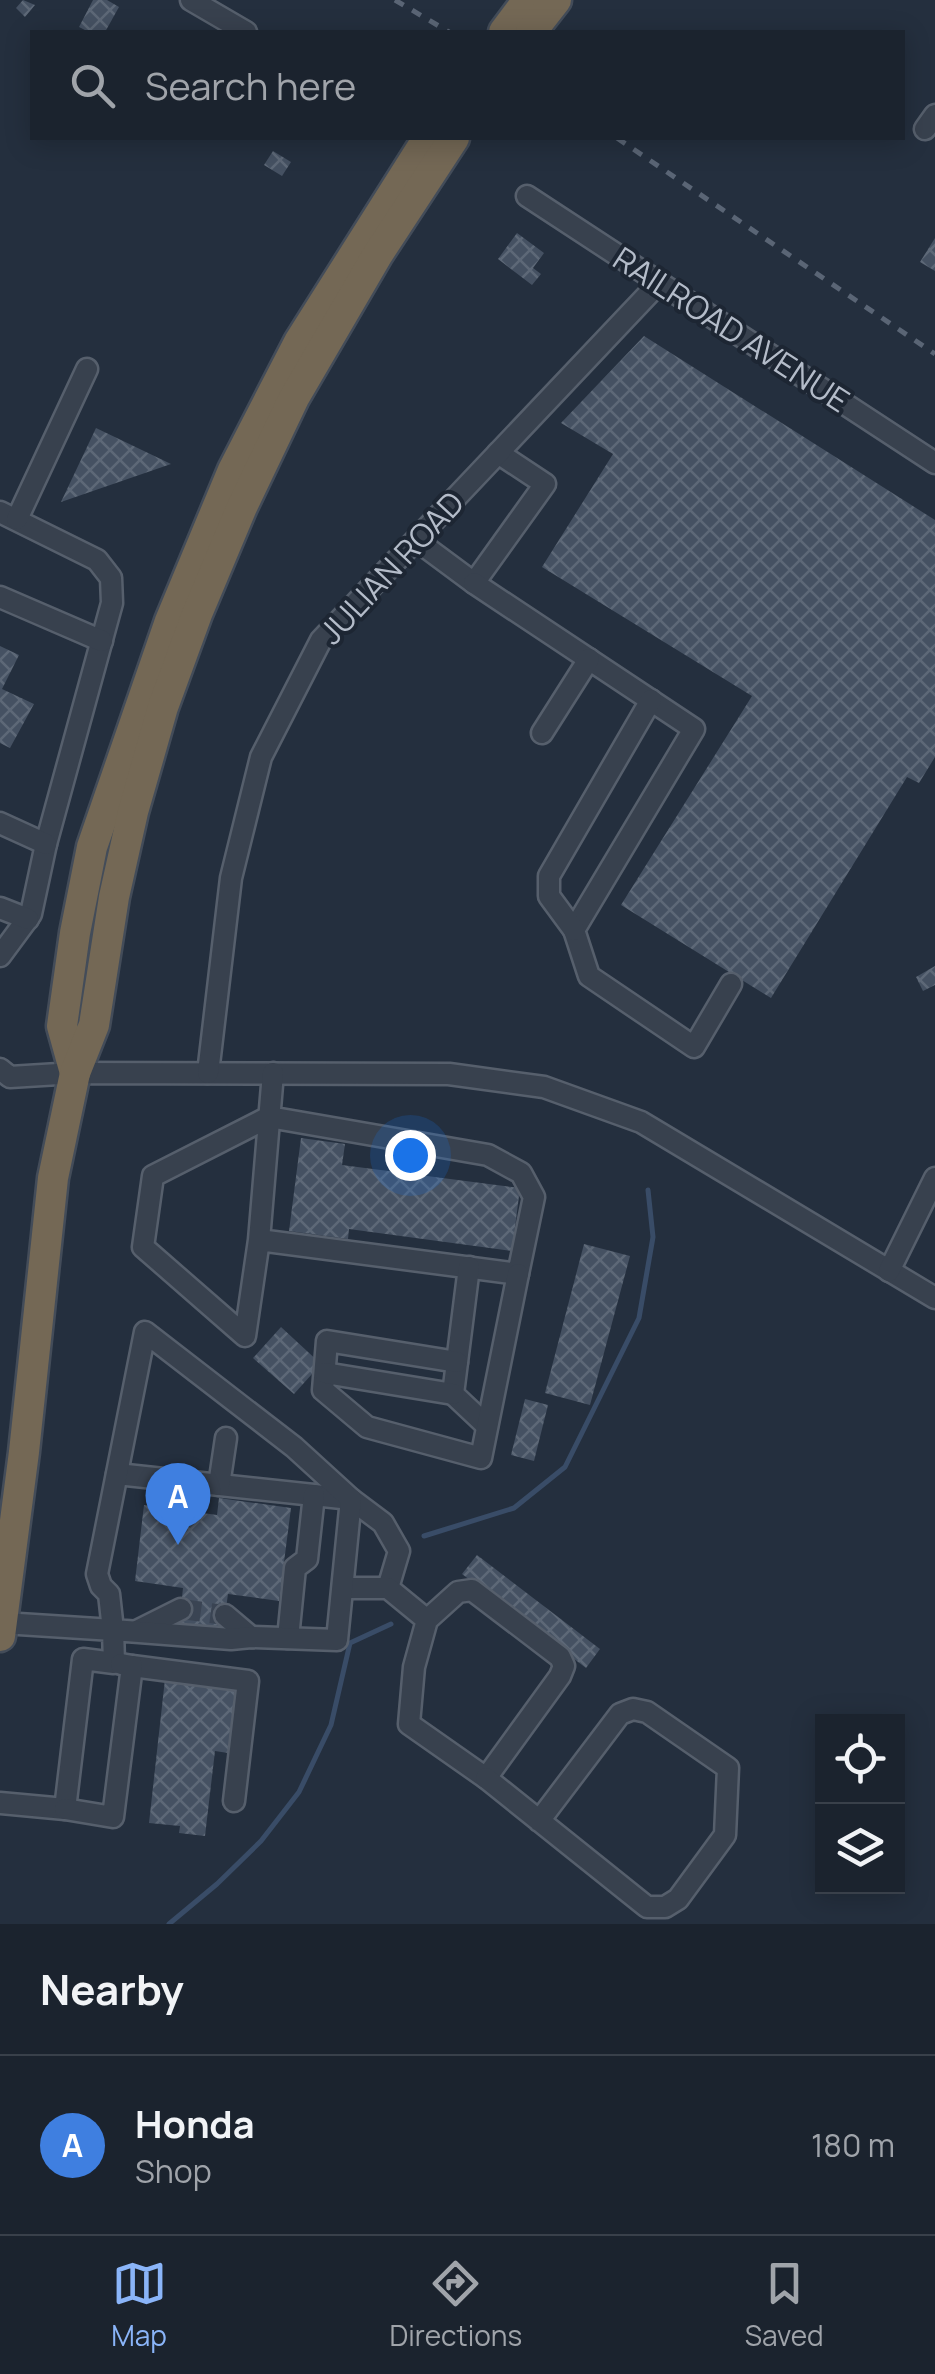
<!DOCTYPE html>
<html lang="en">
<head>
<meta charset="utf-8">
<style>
  body { margin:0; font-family:Manrope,sans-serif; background:#282f3a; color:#f1f3f6 }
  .controls { position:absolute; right:30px; bottom:30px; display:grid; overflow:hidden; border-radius:0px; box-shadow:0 5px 25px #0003 }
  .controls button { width:90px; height:90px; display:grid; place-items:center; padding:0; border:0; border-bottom:2px solid #39404a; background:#1b232e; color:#f1f3f6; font:50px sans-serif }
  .you { position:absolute; left:410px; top:1155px; width:35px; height:35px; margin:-25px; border:8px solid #fff; border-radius:50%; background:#1a73e8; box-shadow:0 0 0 15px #1a73e833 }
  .badge { display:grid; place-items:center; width:65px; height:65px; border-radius:50%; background:#8ab4f8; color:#fff; font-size:32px; font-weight:700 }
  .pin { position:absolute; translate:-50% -82px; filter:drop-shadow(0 2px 5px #0008) }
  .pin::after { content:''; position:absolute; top:52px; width:35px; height:30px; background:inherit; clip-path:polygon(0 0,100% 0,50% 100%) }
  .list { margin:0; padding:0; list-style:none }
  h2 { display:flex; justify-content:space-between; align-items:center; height:130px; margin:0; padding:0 40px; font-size:42px }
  h2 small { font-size:32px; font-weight:400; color:#a0a4aa }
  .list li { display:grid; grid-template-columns:65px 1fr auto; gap:30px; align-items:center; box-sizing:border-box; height:180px; padding:0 40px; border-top:2px solid #39404a }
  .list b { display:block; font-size:38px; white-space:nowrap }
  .list p { margin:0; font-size:32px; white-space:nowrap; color:#a0a4aa }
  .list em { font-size:32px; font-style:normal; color:#a0a4aa }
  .icon { flex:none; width:55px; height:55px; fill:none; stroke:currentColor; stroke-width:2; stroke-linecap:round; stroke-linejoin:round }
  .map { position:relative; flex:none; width:935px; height:1924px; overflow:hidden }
  .search { position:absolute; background:#1b232e; box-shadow:0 5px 25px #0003; left:30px; right:30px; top:30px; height:110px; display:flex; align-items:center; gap:25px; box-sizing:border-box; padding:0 35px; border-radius:0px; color:#a0a4aa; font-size:38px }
  .sheet { height:310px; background:#1b232e }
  nav { display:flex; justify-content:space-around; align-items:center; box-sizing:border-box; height:140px; border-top:2px solid #39404a; background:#1b232e; font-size:28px; color:#a0a4aa }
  nav a { display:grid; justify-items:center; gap:5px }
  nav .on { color:#8ab4f8 }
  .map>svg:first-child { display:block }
</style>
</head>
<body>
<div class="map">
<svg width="935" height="1924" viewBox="0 0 935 1924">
  <defs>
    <pattern id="building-cross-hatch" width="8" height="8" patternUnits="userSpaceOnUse" patternTransform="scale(2.5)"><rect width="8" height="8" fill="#455162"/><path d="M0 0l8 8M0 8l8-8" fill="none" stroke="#5d6877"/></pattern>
  </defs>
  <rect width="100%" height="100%" fill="#242f3e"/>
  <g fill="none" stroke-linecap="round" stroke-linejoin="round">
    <g stroke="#394c67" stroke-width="5">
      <polyline points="424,1536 514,1508 565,1467 639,1318 653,1237 648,1190"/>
      <polyline points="169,1924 217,1884 261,1841 299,1792 331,1725 350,1643 391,1624"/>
    </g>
  </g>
  <g fill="url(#building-cross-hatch)">
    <polygon points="23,0 35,5 25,17 16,8"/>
    <polygon points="93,0 107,0 119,7 105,32 89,32 79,27"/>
    <polygon points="273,151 291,162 282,176 264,165"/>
    <polygon points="517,233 544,253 533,268 541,274 532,285 498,259"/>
    <polygon points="935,238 935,271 920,262"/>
    <polygon points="644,336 935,520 935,757 919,783 907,777 771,998 621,905 752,696 542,567 613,454 561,423"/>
    <polygon points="96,428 171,464 61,502"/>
    <polygon points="0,646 19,655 2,689 34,704 10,748 0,743"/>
    <polygon points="935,966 935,985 923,991 916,977"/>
    <polygon points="301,1138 345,1144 342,1165 520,1188 512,1251 349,1229 348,1239 289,1231"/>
    <polygon points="584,1244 630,1256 590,1405 545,1393"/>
    <polygon points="281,1327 321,1364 294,1394 253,1358"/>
    <polygon points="525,1399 548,1405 534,1461 511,1455"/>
    <polygon points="219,1498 291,1508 279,1601 228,1594 223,1630 179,1624 183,1588 135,1581 144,1505 217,1515"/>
    <polygon points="477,1555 600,1649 586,1668 462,1574"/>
    <polygon points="165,1679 235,1687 228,1753 215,1751 205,1836 179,1833 180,1826 149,1823"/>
  </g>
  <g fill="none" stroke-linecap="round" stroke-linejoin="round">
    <polyline stroke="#3a4453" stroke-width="20" stroke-dasharray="20 10" stroke-linecap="butt" points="181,1609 225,1615"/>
    <defs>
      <g id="minor">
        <polyline points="191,0 246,32"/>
        <polyline points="925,129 935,115"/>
        <polyline points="527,196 935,463"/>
        <polyline points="0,512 97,560 111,578 112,603 46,844 31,914 0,956"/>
        <polyline points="17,519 87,369"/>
        <polyline points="416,540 474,583 545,484 498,453"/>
        <polyline points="474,583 694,729 574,930 589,976 694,1047 731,984"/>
        <polyline points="0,597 102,641"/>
        <polyline points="542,733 589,659"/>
        <polyline points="0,823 46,844"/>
        <polyline points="0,908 28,919"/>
        <polyline points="574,930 549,896 549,876 651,700"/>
        <polyline points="0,1069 10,1077 75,1073 449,1074 544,1087 641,1122 935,1298"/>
        <polyline points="208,1073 231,878 261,757 321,640 658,284"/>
        <polyline points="259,1240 245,1336 143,1247 153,1176 269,1117 488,1155 521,1173 534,1197 518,1274 259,1240 273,1073"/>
        <polyline points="469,1267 453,1394 487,1426"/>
        <polyline points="889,1271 935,1178"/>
        <polyline points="457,1362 327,1341 323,1390 367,1427 481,1458 518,1274"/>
        <polyline points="325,1373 453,1394"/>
        <polyline points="117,1474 351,1499 383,1523 399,1551 388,1588"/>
        <polyline points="219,1485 226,1438"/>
        <polyline points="344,1588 388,1588 427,1620 458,1592 472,1590 560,1657 564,1666 560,1676 486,1778 409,1724 414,1667 427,1620"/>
        <polyline points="225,1615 251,1637"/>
        <polyline points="137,1631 181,1609"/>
        <polyline points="288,1638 295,1568 307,1559 314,1495"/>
        <polyline points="132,1666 248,1681 234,1801"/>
        <polyline points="486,1778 647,1907 665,1907 678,1899 725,1835 728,1768 647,1712 633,1709 620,1714 539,1821"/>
        <polyline points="0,1803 65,1809 83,1659 114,1663 113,1630 231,1639 251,1637 337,1640 351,1499 294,1447 145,1332 97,1574 101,1586 109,1594 113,1630 3,1623"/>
        <polyline points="65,1809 113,1817 132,1666 121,1664"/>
      </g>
      <g id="highway">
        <polyline points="504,32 528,0"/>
        <polyline points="531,32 556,0"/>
        <polyline points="75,1073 62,1026 75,933 92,847 170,621 233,470 299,342 428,138"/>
        <polyline points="0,1636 24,1452 53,1178 75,1073 94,1025 114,897 133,812 163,707 197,614 242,507 294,398 378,254 454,138"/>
      </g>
    </defs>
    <use href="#minor" stroke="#565f6c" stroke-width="25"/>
    <use href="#highway" stroke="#434c59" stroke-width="35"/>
    <use href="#minor" stroke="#38414e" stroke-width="20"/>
    <use href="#highway" stroke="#746855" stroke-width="30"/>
    <g stroke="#5a6575" stroke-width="5" stroke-dasharray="10 10" stroke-linecap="butt">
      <polyline points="395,0 449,32"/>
      <polyline points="617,138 935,354"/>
    </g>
  </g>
  <g text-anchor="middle" stroke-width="8" stroke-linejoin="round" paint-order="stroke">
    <g font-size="32" fill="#b4bcc9" stroke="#1d2633">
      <text transform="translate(731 330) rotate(33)" y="11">RAILROAD AVENUE</text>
      <text transform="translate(392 568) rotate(-47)" y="11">JULIAN ROAD</text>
    </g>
  </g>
</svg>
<div class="controls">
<button><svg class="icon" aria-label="locate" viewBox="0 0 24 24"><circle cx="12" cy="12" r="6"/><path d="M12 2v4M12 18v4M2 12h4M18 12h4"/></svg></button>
<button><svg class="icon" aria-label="layers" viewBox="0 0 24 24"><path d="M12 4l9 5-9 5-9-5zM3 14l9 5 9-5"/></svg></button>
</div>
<div class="you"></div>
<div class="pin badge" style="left:178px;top:1545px;background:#3f7fe0">A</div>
<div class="search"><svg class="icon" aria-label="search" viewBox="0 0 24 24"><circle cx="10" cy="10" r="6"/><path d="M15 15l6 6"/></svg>Search here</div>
</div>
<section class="sheet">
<h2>Nearby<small></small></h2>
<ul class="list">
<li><span class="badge" style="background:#3f7fe0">A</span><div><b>Honda</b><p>Shop</p></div><em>180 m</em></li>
</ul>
</section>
<nav>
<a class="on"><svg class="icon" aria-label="map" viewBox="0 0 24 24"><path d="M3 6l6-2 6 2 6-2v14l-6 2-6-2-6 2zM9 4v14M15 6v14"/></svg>Map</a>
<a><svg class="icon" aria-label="directions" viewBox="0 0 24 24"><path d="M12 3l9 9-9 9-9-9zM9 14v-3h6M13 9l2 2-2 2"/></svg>Directions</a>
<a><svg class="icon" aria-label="saved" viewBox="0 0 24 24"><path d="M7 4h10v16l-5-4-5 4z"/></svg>Saved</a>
</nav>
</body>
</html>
